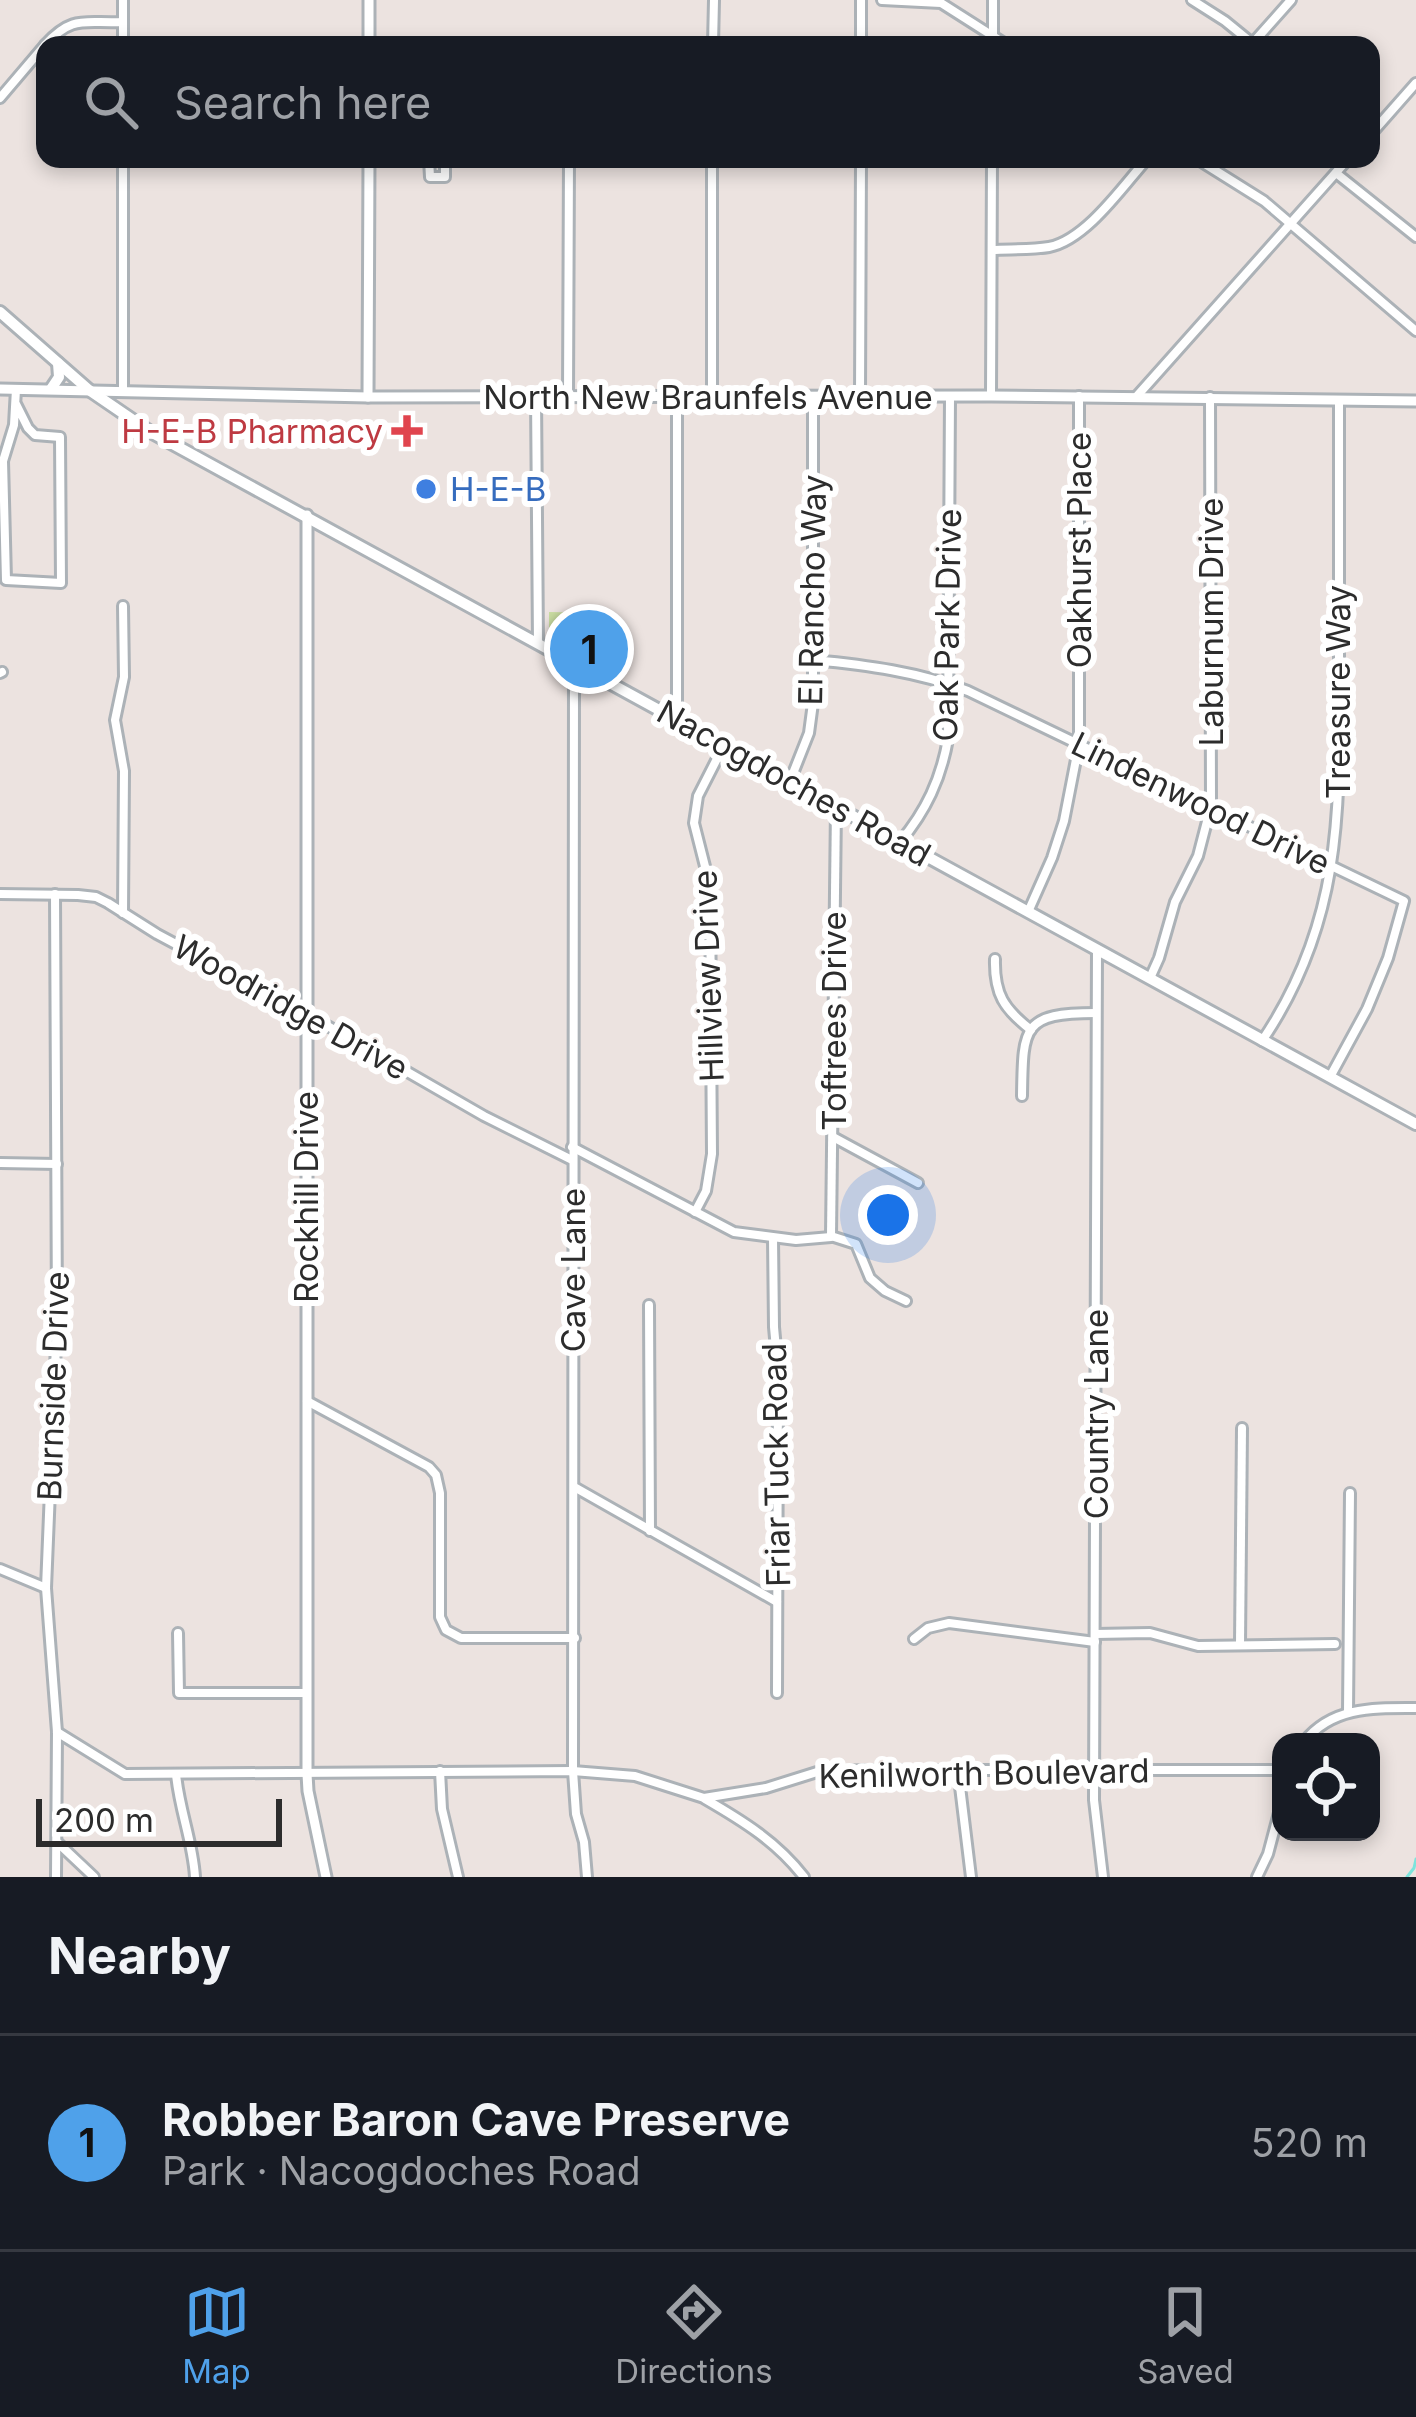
<!DOCTYPE html>
<html lang="en">
<head>
<meta charset="utf-8">
<style>
  body { margin:0; font-family:Inter,sans-serif; background:#242831; color:#f1f3f6 }
  .controls { position:absolute; right:36px; bottom:36px; display:grid; overflow:hidden; border-radius:24px; box-shadow:0 6px 18px #0003 }
  .controls button { width:108px; height:108px; display:grid; place-items:center; padding:0; border:0; border-bottom:3px solid #363941; background:#171b24; color:#f1f3f6; font:60px sans-serif }
  .scale { position:absolute; left:36px; bottom:30px; width:246px; box-sizing:border-box; padding-left:12px; border:6px solid #2c2c2c; border-top:0; font-size:33px; line-height:42px; white-space:nowrap; color:#2c2c2c; -webkit-text-stroke:9px #fff; paint-order:stroke }
  .you { position:absolute; left:888px; top:1215px; width:42px; height:42px; margin:-30px; border:9px solid #fff; border-radius:50%; background:#1a73e8; box-shadow:0 0 0 18px #1a73e833 }
  .badge { display:grid; place-items:center; width:78px; height:78px; border-radius:50%; background:#4fa1ea; color:#111; font-size:39px; font-weight:700 }
  .pin { position:absolute; translate:-50% -50%; border:6px solid #fff; box-shadow:0 3px 12px #0006 }
  .list { margin:0; padding:0; list-style:none }
  h2 { display:flex; justify-content:space-between; align-items:center; height:156px; margin:0; padding:0 48px; font-size:51px }
  h2 small { font-size:39px; font-weight:400; color:#9ea1a6 }
  .list li { display:grid; grid-template-columns:78px 1fr auto; gap:36px; align-items:center; box-sizing:border-box; height:216px; padding:0 48px; border-top:3px solid #363941 }
  .list b { display:block; font-size:45px; white-space:nowrap }
  .list p { margin:0; font-size:39px; white-space:nowrap; color:#9ea1a6 }
  .list em { font-size:39px; font-style:normal; color:#9ea1a6 }
  .icon { flex:none; width:66px; height:66px; fill:none; stroke:currentColor; stroke-width:2; stroke-linecap:round; stroke-linejoin:round }
  .map { position:relative; flex:none; width:1416px; height:1877px; overflow:hidden }
  .search { position:absolute; background:#171b24; box-shadow:0 6px 18px #0003; left:36px; right:36px; top:36px; height:132px; display:flex; align-items:center; gap:30px; box-sizing:border-box; padding:0 42px; border-radius:24px; color:#9ea1a6; font-size:45px }
  .sheet { height:372px; background:#171b24 }
  nav { display:flex; justify-content:space-around; align-items:center; box-sizing:border-box; height:168px; border-top:3px solid #363941; background:#171b24; font-size:33px; color:#9ea1a6 }
  nav a { display:grid; justify-items:center; gap:6px }
  nav .on { color:#4fa1ea }
  .map>svg:first-child { display:block }
</style>
</head>
<body>
<div class="map">
<svg width="1416" height="1877" viewBox="0 0 1416 1877">
  <rect width="100%" height="100%" fill="#ece3e0"/>
  <polygon fill="#cadda2" points="549,612 605,613 605,668 549,636"/>
  <g fill="none" stroke-linecap="round" stroke-linejoin="round">
    <polyline stroke="#7de4dc" stroke-width="3" points="1407,1877 1414,1868 1416,1859"/>
    <defs>
      <g id="minor">
        <polyline points="123,0 123,45"/>
        <polyline points="882,0 941,3 1007,45"/>
        <polyline points="993,0 993,45"/>
        <polyline points="1192,0 1225,21 1252,43"/>
        <polyline points="1252,44 1291,0"/>
        <path d="M45,45C73,14 85,24 123,22"/>
        <polyline points="713,45 714,0"/>
        <polyline points="861,45 861,0"/>
        <polyline points="0,98 45,45"/>
        <polyline points="1371,134 1416,83"/>
        <polyline points="123,159 123,391"/>
        <polyline points="429,159 430,177 445,177 445,159"/>
        <polyline points="1197,159 1264,201 1416,331"/>
        <polyline points="1336,173 1416,237"/>
        <path d="M992,250C1011,249 1031,250 1049,247C1086,240 1123,186 1147,159"/>
        <polyline points="16,389 14,425 3,461 6,580 61,583 60,437 35,435 28,428 16,404"/>
        <polyline points="860,395 861,159"/>
        <polyline points="536,396 538,642"/>
        <polyline points="677,396 677,718"/>
        <polyline points="712,396 712,159"/>
        <polyline points="991,396 992,159"/>
        <polyline points="1137,396 1348,159"/>
        <polyline points="568,397 569,159"/>
        <path d="M814,660C866,665 919,672 968,691L1404,901L1388,958L1367,1009L1330,1077"/>
        <polyline points="574,664 573,1771 576,1814 584,1842 587,1877"/>
        <polyline points="0,673 2,672"/>
        <polyline points="790,781 809,733 813,703 813,396"/>
        <path d="M900,842C926,811 941,779 948,739L950,397"/>
        <polyline points="0,894 78,895 96,897 108,903 157,934 305,1013 484,1116 572,1160"/>
        <polyline points="55,894 57,1320 46,1588 57,1732 56,1877"/>
        <polyline points="1028,912 1052,858 1064,821 1079,744 1079,396"/>
        <polyline points="123,913 124,771 115,720 124,677 123,606"/>
        <polyline points="1097,950 1094,1800 1103,1877"/>
        <path d="M995,959C994,994 1004,1009 1031,1030"/>
        <polyline points="1150,978 1159,958 1175,902 1198,856 1211,806 1210,397"/>
        <path d="M1262,1041C1348,914 1339,795 1339,649C1339,566 1339,483 1339,400"/>
        <path d="M1022,1096C1023,1027 1022,1013 1096,1013"/>
        <polyline points="833,1137 918,1183"/>
        <polyline points="572,1147 734,1232 796,1240 831,1237"/>
        <polyline points="0,1163 57,1164"/>
        <polyline points="695,1212 706,1191 712,1154 710,886 694,823 698,796 724,745"/>
        <polyline points="831,1236 836,806"/>
        <polyline points="831,1236 856,1244 870,1278 885,1291 906,1301"/>
        <polyline points="773,1238 774,1327 778,1371 777,1693"/>
        <polyline points="649,1305 650,1531"/>
        <polyline points="307,1401 429,1467 436,1475 440,1493 440,1617 446,1630 461,1638 575,1638"/>
        <polyline points="576,1488 777,1602"/>
        <polyline points="0,1569 46,1588"/>
        <polyline points="178,1633 179,1693 307,1693"/>
        <polyline points="1095,1634 1150,1633 1198,1646 1335,1644"/>
        <polyline points="914,1639 928,1628 949,1623 1095,1642"/>
        <polyline points="1240,1645 1242,1428"/>
        <polyline points="1348,1712 1350,1493"/>
        <polyline points="57,1732 125,1774 573,1771 635,1776 704,1798 766,1788 817,1772 866,1770 1281,1770"/>
        <path d="M1304,1742C1332,1706 1375,1708 1416,1708"/>
        <polyline points="958,1770 971,1877"/>
        <polyline points="440,1771 442,1809 458,1877"/>
        <path d="M176,1774C179,1809 193,1842 195,1877"/>
        <path d="M705,1799C743,1821 777,1842 804,1877"/>
        <polyline points="58,1843 94,1877"/>
        <polyline points="1257,1877 1268,1854 1281,1805"/>
      </g>
      <g id="tertiary">
        <polyline points="369,45 369,0"/>
        <polyline points="0,389 368,397 991,396 1416,401"/>
        <polyline points="368,397 369,159"/>
        <polyline points="307,515 307,1774 308,1791 326,1877"/>
      </g>
      <g id="secondary">
        <polyline points="0,312 89,390 149,431 1416,1124"/>
        <polyline points="51,389 59,377 58,363"/>
      </g>
    </defs>
    <use href="#minor" stroke="#acb2b7" stroke-width="14"/>
    <use href="#tertiary" stroke="#acb2b7" stroke-width="15"/>
    <use href="#secondary" stroke="#acb2b7" stroke-width="16"/>
    <use href="#minor" stroke="#fff" stroke-width="8"/>
    <use href="#tertiary" stroke="#fff" stroke-width="9"/>
    <use href="#secondary" stroke="#fff" stroke-width="10"/>
  </g>
  <path fill="#e0444e" stroke="#fff" stroke-width="4.5" d="M401 413h12v12h12v12h-12v12h-12v-12h-12v-12h12z"/>
  <circle fill="#3f7fe0" stroke="#fff" stroke-width="4.5" cx="426" cy="489" r="12"/>
  <g text-anchor="middle" stroke-width="12" stroke-linejoin="round" paint-order="stroke">
    <g font-size="33" fill="#2c2c2c" stroke="#fff">
      <text x="708" y="409">North New Braunfels Avenue</text>
      <text transform="translate(1079 550) rotate(-90)" y="12">Oakhurst Place</text>
      <text transform="translate(812 590) rotate(-89)" y="12">El Rancho Way</text>
      <text transform="translate(1211 622) rotate(-90)" y="12">Laburnum Drive</text>
      <text transform="translate(947 625) rotate(-89)" y="12">Oak Park Drive</text>
      <text transform="translate(1338 692) rotate(-90)" y="12">Treasure Way</text>
      <text transform="translate(794 783) rotate(29)" y="12">Nacogdoches Road</text>
      <text transform="translate(1201 803) rotate(26)" y="12">Lindenwood Drive</text>
      <text transform="translate(708 976) rotate(-92)" y="12">Hillview Drive</text>
      <text transform="translate(291 1007) rotate(29)" y="12">Woodridge Drive</text>
      <text transform="translate(834 1021) rotate(-90)" y="12">Toftrees Drive</text>
      <text transform="translate(306 1197) rotate(-90)" y="12">Rockhill Drive</text>
      <text transform="translate(573 1270) rotate(-90)" y="12">Cave Lane</text>
      <text transform="translate(53 1386) rotate(-88)" y="12">Burnside Drive</text>
      <text transform="translate(1096 1414) rotate(-90)" y="12">Country Lane</text>
      <text transform="translate(776 1465) rotate(-91)" y="12">Friar Tuck Road</text>
      <text transform="translate(984 1773) rotate(-1)" y="12">Kenilworth Boulevard</text>
    </g>
    <g font-size="33" fill="#be3a42" stroke="#fff" text-anchor="end">
      <text x="383" y="443">H-E-B Pharmacy</text>
    </g>
    <g font-size="33" fill="#366cbe" stroke="#fff" text-anchor="start">
      <text x="450" y="501">H-E-B</text>
    </g>
  </g>
</svg>
<div class="controls">
<button><svg class="icon" aria-label="locate" viewBox="0 0 24 24"><circle cx="12" cy="12" r="6"/><path d="M12 2v4M12 18v4M2 12h4M18 12h4"/></svg></button>
</div>
<div class="scale">200 m</div>
<div class="you"></div>
<div class="pin badge" style="left:589px;top:649px">1</div>
<div class="search"><svg class="icon" aria-label="search" viewBox="0 0 24 24"><circle cx="10" cy="10" r="6"/><path d="M15 15l6 6"/></svg>Search here</div>
</div>
<section class="sheet">
<h2>Nearby<small></small></h2>
<ul class="list">
<li><span class="badge">1</span><div><b>Robber Baron Cave Preserve</b><p>Park · Nacogdoches Road</p></div><em>520 m</em></li>
</ul>
</section>
<nav>
<a class="on"><svg class="icon" aria-label="map" viewBox="0 0 24 24"><path d="M3 6l6-2 6 2 6-2v14l-6 2-6-2-6 2zM9 4v14M15 6v14"/></svg>Map</a>
<a><svg class="icon" aria-label="directions" viewBox="0 0 24 24"><path d="M12 3l9 9-9 9-9-9zM9 14v-3h6M13 9l2 2-2 2"/></svg>Directions</a>
<a><svg class="icon" aria-label="saved" viewBox="0 0 24 24"><path d="M7 4h10v16l-5-4-5 4z"/></svg>Saved</a>
</nav>
</body>
</html>
